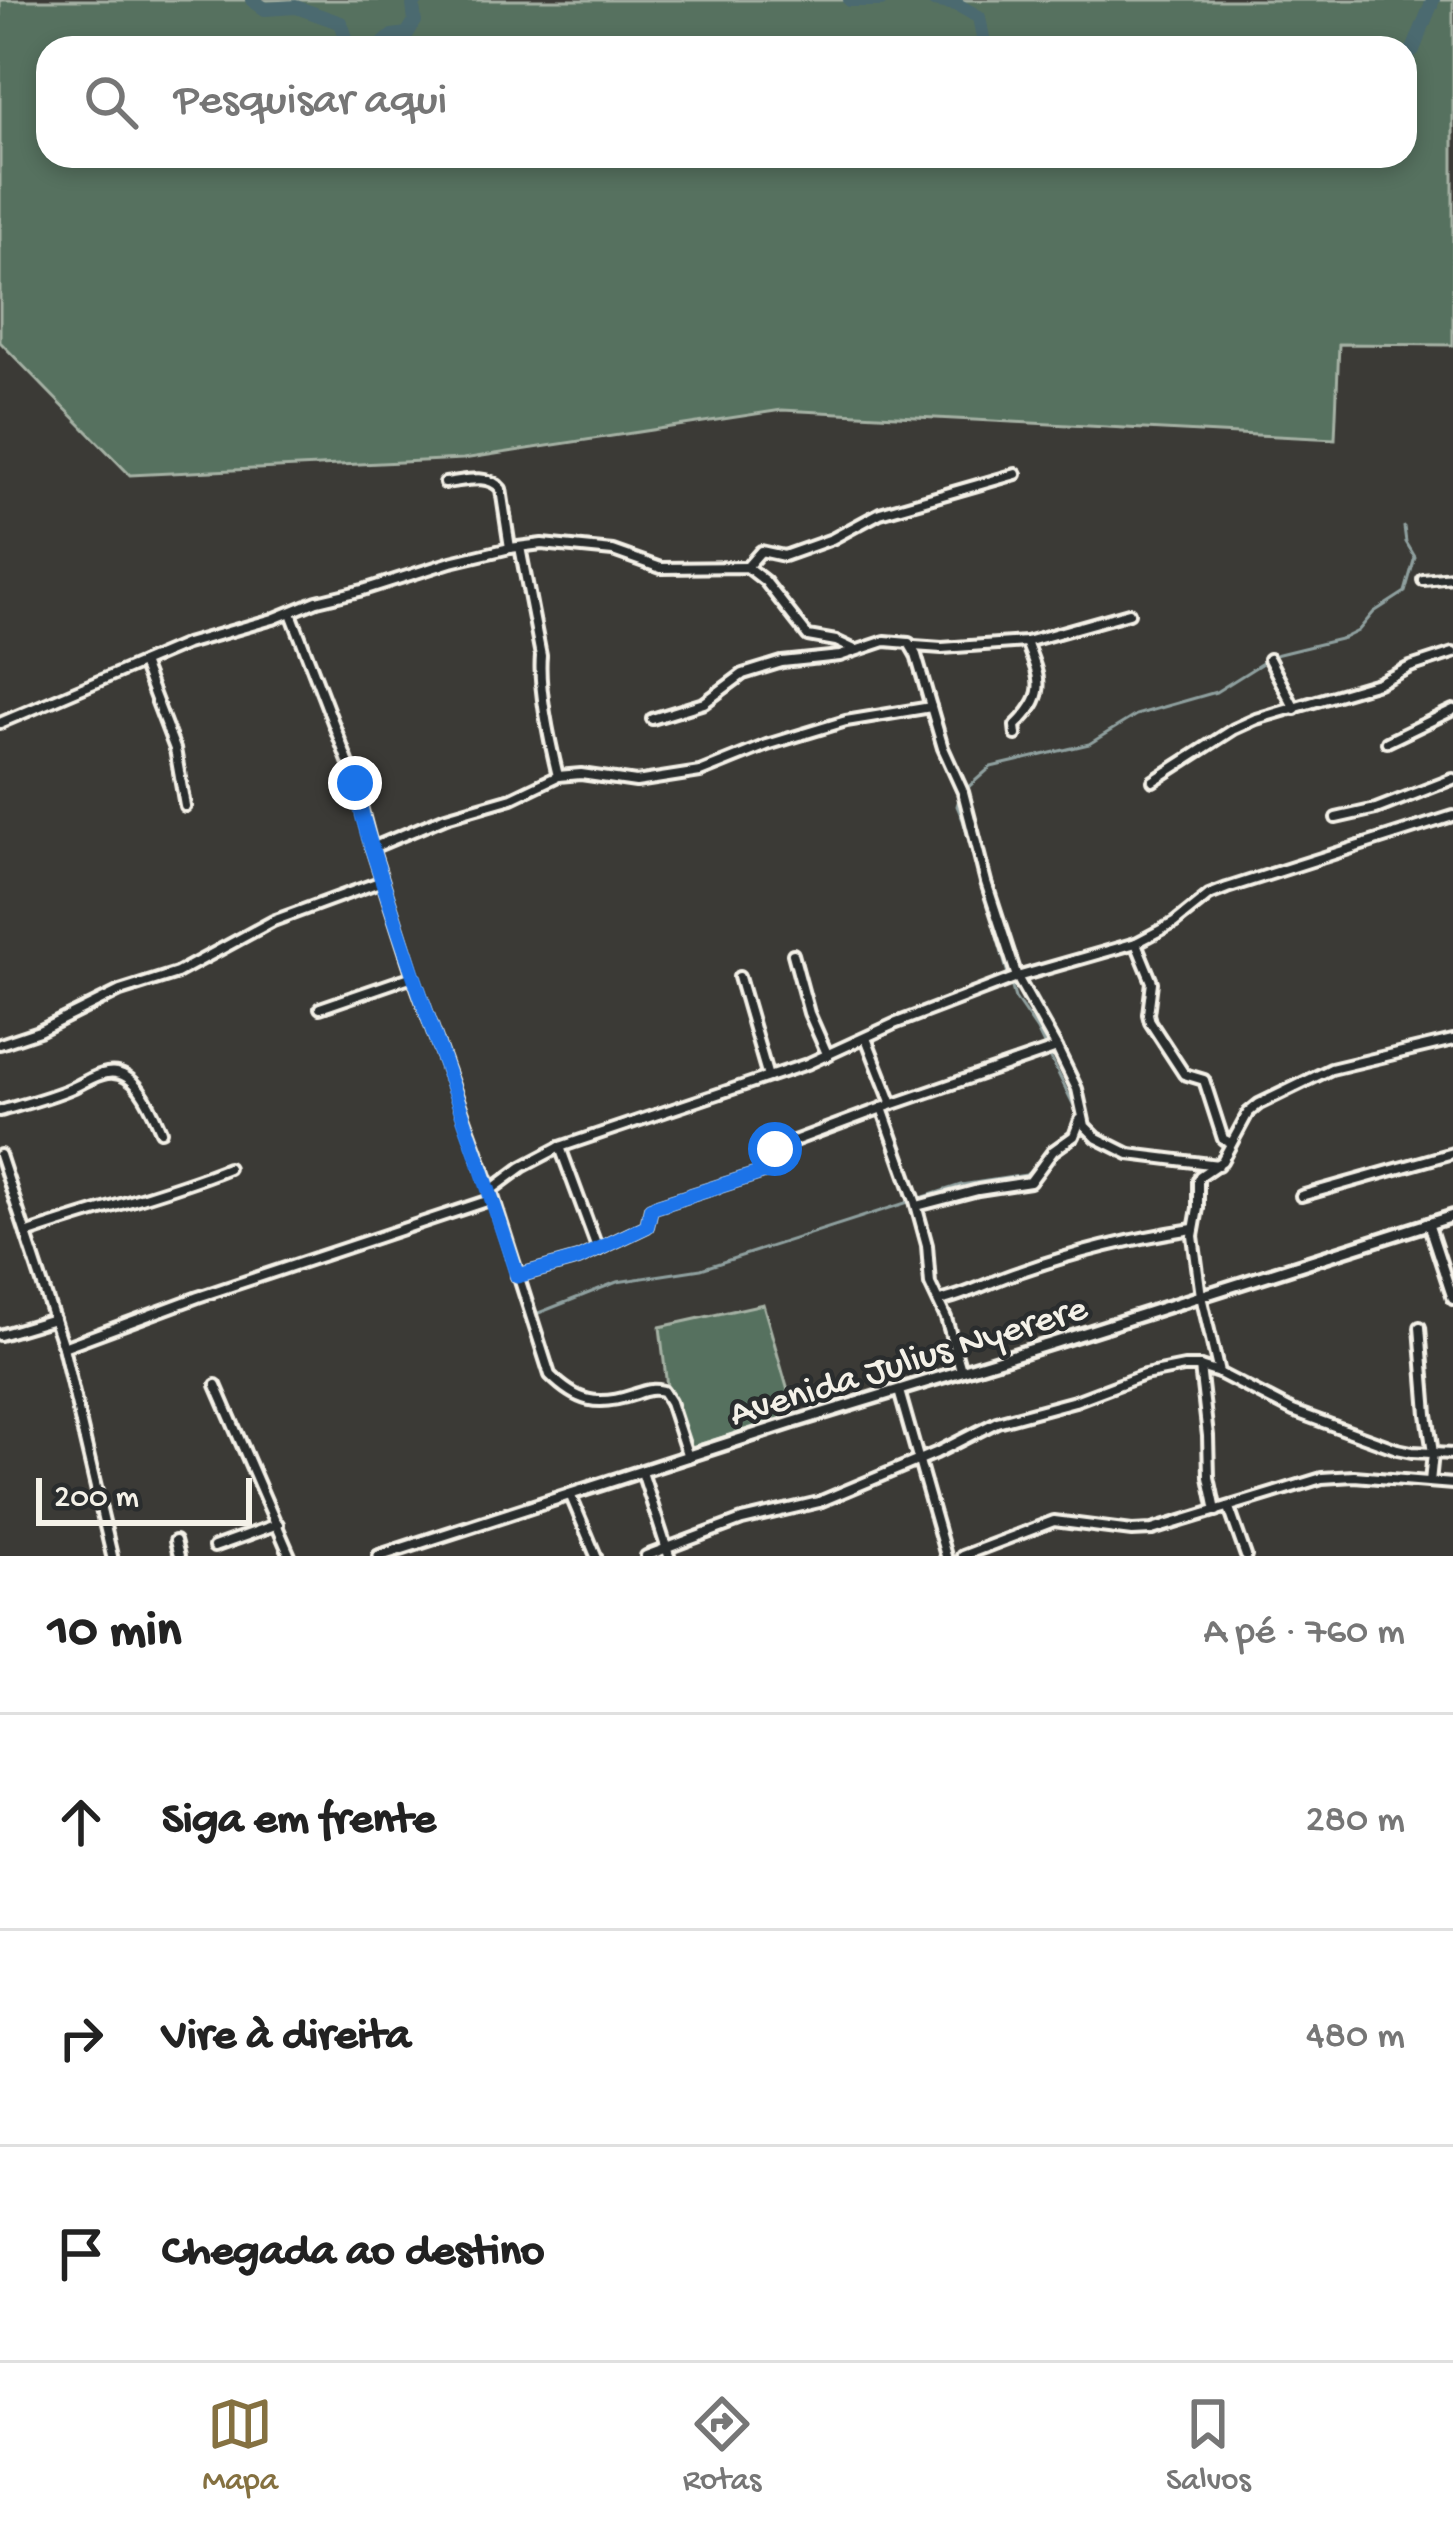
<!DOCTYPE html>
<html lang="pt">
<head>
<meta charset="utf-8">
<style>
  body { margin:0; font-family:"Gochi Hand",sans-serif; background:#f2f2f2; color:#222 }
  .scale { position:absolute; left:36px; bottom:30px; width:216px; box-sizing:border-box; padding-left:12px; border:6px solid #f4f1e8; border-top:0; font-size:33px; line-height:42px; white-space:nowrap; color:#f4f1e8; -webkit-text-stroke:9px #2a2d2e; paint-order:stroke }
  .stop { position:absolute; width:36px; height:36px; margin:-27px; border:9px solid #1a73e8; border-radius:50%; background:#fff }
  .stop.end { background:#1a73e8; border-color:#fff; box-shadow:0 3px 12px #0008 }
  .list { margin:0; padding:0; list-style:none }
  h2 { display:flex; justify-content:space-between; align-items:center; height:156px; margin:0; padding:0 48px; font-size:51px }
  h2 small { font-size:39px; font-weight:400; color:#767676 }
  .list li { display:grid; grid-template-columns:78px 1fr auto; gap:36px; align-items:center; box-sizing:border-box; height:216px; padding:0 48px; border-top:3px solid #e0e0e0 }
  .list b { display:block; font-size:45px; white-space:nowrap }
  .list em { font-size:39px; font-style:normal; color:#767676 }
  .icon { flex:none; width:66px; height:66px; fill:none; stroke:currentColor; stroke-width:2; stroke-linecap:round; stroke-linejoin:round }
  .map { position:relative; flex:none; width:1453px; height:1556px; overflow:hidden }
  .search { position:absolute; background:#fff; box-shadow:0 6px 18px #0003; left:36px; right:36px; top:36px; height:132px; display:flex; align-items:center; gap:30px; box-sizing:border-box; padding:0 42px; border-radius:36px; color:#767676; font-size:45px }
  .sheet { height:804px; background:#fff }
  nav { display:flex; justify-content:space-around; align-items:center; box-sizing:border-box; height:168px; border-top:3px solid #e0e0e0; background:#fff; font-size:33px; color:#767676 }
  nav a { display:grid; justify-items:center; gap:6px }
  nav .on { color:#857141 }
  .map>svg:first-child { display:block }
</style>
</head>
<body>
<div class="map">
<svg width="1453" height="1556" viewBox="0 0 1453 1556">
  <rect width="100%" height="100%" fill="#3b3a36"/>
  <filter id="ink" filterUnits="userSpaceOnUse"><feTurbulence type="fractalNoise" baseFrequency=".00833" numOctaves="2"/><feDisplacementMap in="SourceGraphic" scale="24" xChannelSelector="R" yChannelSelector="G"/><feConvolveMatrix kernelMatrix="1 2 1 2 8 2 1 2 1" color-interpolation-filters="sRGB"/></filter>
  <g filter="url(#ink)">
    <g fill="#56715f" stroke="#a5b1a4" stroke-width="3" fill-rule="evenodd">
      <path d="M0,0H1453V345L1339,344L1335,439L782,410L463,459L130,475L0,342ZM1405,48V156H48V48Z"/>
      <polygon points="763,1304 795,1415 688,1448 667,1387 660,1327"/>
    </g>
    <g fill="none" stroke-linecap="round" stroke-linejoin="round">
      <g stroke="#8fa09f" stroke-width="3">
        <polyline points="966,789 991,767 1089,744 1136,715 1216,692 1275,655 1344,638 1358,631 1374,612 1405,592 1415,557 1406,542 1404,527"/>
        <polyline points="960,796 957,806 963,820 1015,998 1037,1030 1078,1114 1076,1121"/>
        <polyline points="1046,1154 1062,1137 1071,1134"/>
        <polyline points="531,1316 617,1282 701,1269 961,1185 1026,1175 1037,1166"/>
      </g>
      <g stroke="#4c6a6f" stroke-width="14">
        <polyline points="252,0 265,9 296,7 341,23 350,48"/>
        <polyline points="850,0 881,0"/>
        <polyline points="934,0 956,4 979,17 985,48"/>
        <polyline points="378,48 392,36 407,34 415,21 413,5 417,0"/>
        <polyline points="1405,56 1413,50 1433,0"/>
      </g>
      <defs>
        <g id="minor">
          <path d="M445,483C464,481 489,473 501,489L510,548"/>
          <path d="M520,547L541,656C538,688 550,743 558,776"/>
          <polyline points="747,567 761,551 784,556 832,539 880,513 1016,474"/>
          <polyline points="1423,580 1453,577"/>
          <polyline points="291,613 352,772 372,848 413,976 491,1190"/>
          <polyline points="914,646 942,648 1026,642 1129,613"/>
          <polyline points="1269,659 1295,709"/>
          <polyline points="142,663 175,749 185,806"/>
          <polyline points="652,719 704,703 743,674 782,662 840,656 885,641 909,643 916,655 943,748 963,792 986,882 1017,977 1057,1048 1077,1089 1085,1126 1097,1138 1129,1154 1218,1165"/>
          <polyline points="0,723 186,644 273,619 317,601 363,590 451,562 510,548 542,544 613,551 661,568 747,567 765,581 808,636 836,641 855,650"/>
          <path d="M1016,735L1015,726C1048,694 1041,681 1026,642"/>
          <polyline points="1387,742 1453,710"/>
          <polyline points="1153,781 1234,729 1256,719 1378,683 1410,667 1453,653"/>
          <polyline points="1336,818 1376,809 1453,779"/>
          <polyline points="372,848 446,817 512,798 558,776 581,774 636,782 700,772 767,745 846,721 931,707"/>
          <polyline points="1136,943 1152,982 1148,1014 1150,1022 1184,1074 1204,1080 1223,1139 1231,1143"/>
          <polyline points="793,954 809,1013 828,1056"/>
          <polyline points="739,977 768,1077"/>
          <polyline points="320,1008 413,976"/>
          <polyline points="866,1038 892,1104"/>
          <polyline points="0,1044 39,1031 120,991 177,973 273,921 382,881"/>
          <polyline points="882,1108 915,1201 927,1245 930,1284 946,1318 961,1370"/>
          <path d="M0,1111C24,1104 49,1098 72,1088C84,1083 94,1075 107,1073C136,1068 152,1110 161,1131"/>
          <polyline points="560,1147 598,1250"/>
          <polyline points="0,1155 63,1347 112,1556"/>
          <polyline points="1301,1196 1453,1153"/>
          <polyline points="917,1206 978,1190 1030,1182 1053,1151 1074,1136 1080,1120"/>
          <polyline points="1428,1223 1453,1299"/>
          <path d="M26,1234C93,1210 162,1195 228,1168"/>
          <polyline points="517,1276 578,1259 647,1226 651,1208 773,1169 777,1165 775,1148 882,1108 1057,1048"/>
          <path d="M939,1301C967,1295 991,1281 1019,1272C1076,1252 1133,1238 1193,1229"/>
          <polyline points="1420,1327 1427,1414 1433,1453 1430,1482"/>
          <polyline points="0,1335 54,1319"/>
          <polyline points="63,1347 198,1297 493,1199"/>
          <polyline points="1200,1367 1208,1436 1209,1477 1216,1511"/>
          <polyline points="1219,1373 1201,1296 1193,1236 1198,1208 1198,1180 1200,1176 1222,1161 1248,1113 1259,1104 1331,1069 1453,1040"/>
          <polyline points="216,1385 290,1556"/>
          <polyline points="899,1391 946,1556"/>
          <path d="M688,1457L670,1402L663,1391C651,1388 645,1391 633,1395C597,1407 577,1402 550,1375L491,1190L522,1167L560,1147L807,1064L894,1024L1017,977L1136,943L1174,923L1209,895L1227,888L1453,816"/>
          <polyline points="642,1472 669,1556"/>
          <polyline points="570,1494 596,1556"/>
          <polyline points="1229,1508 1246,1556"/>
          <polyline points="175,1541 179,1556"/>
          <polyline points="214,1547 278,1524"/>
          <polyline points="646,1556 742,1520 819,1502 936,1453 997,1422 1075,1401 1144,1375 1184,1367 1200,1367 1219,1373 1293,1411 1397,1449 1412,1452 1453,1454"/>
          <polyline points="962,1556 1054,1521 1132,1531 1152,1530 1322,1478 1354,1476 1453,1484"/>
        </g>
        <polyline id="tertiary" points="379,1556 791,1423 1053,1343 1453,1216"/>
      </defs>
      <use href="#minor" stroke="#f4f1e8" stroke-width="16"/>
      <use href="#tertiary" stroke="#f4f1e8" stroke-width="18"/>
      <use href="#minor" stroke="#2a2d2e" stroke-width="8"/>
      <use href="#tertiary" stroke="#2a2d2e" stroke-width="9"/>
    </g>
  </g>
  <g fill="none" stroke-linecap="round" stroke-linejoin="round" filter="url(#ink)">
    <path stroke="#1a73e8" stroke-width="15" d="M355,783C363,828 380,872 394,916C433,1037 479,1155 517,1276L578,1259L647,1226L651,1208L773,1169L776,1165L775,1149"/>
  </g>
  <g text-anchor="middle" stroke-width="9" stroke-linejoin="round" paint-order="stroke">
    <g font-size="39" fill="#f4f1e8" stroke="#2a2d2e">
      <text transform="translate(907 1357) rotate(-17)" y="14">Avenida Julius Nyerere</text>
    </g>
  </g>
</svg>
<div class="scale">200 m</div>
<div class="stop" style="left:775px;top:1149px"></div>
<div class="stop end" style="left:355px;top:783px"></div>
<div class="search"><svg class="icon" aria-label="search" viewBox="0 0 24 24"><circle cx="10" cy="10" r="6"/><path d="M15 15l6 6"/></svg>Pesquisar aqui</div>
</div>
<section class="sheet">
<h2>10 min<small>A pé · 760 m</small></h2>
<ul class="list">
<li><svg class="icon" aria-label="ahead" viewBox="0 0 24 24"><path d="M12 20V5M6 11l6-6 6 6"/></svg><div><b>Siga em frente</b></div><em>280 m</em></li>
<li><svg class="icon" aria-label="right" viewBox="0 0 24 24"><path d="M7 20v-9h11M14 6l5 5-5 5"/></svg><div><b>Vire à direita</b></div><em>480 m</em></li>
<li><svg class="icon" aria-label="arrive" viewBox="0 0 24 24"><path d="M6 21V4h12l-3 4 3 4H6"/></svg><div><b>Chegada ao destino</b></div></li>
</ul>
</section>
<nav>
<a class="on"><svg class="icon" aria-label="map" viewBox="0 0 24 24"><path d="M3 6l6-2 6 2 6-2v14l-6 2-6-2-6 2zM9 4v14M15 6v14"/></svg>Mapa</a>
<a><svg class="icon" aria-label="directions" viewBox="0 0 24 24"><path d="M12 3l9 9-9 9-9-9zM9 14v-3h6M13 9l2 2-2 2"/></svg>Rotas</a>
<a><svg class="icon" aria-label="saved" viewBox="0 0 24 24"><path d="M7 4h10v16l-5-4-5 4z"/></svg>Salvos</a>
</nav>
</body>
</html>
